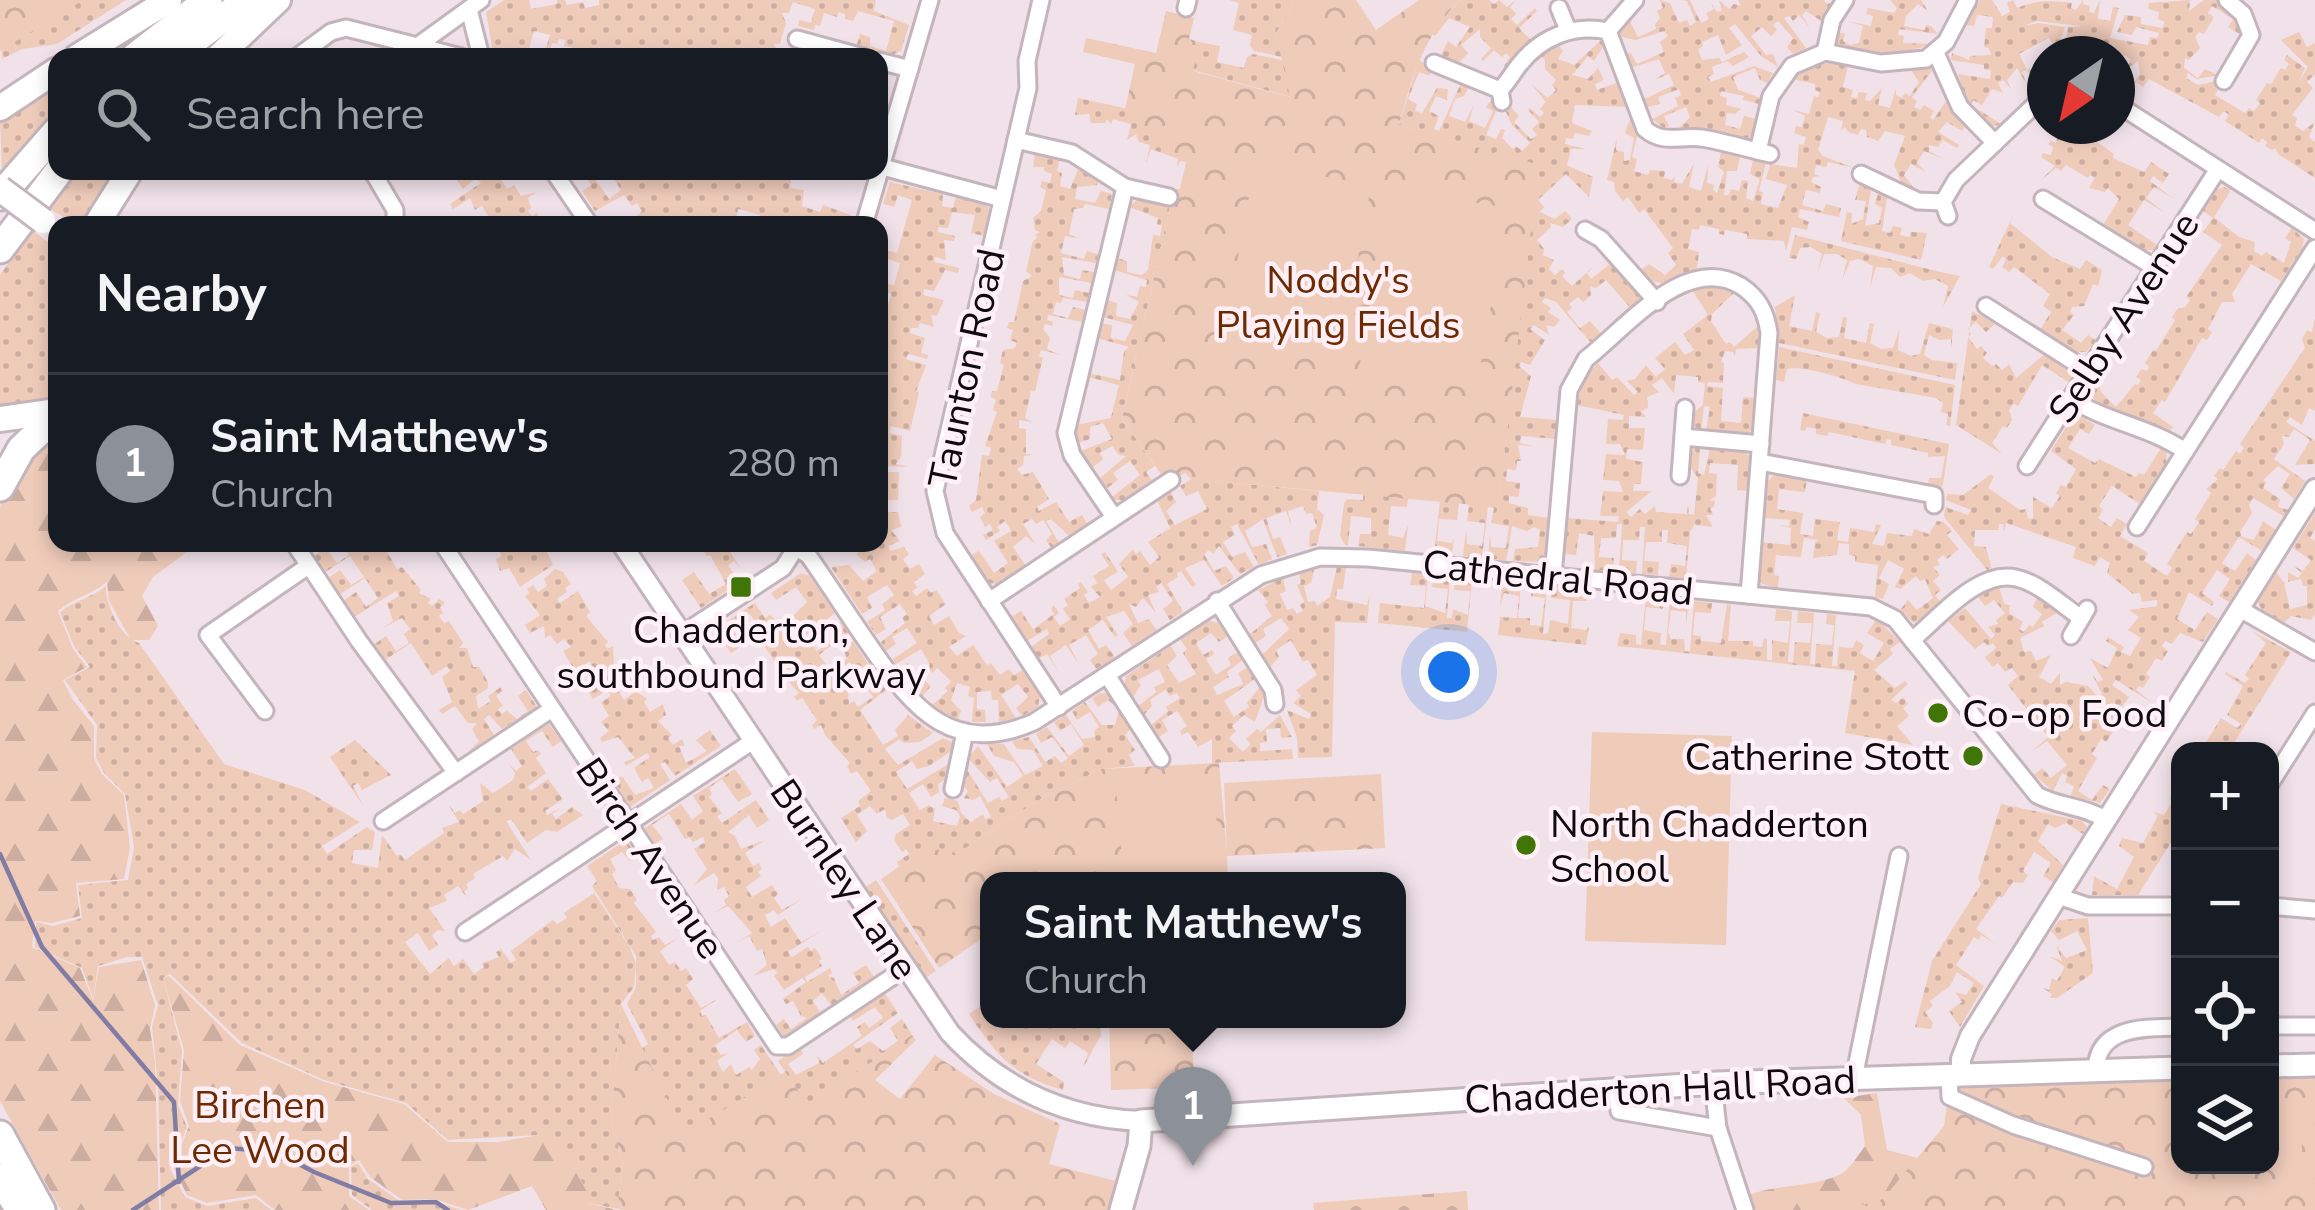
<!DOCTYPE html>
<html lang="en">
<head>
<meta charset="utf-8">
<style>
  body { margin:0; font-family:"Nunito Sans",sans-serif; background:#242831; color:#f1f3f6 }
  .controls { position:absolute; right:36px; bottom:36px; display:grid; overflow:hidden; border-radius:24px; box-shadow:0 6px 18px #0003 }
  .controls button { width:108px; height:108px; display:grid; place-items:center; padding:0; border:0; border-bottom:3px solid #363941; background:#171b24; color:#f1f3f6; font:60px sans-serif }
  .compass { position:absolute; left:2027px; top:36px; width:108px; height:108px; border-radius:50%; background:#171b24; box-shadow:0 6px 18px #0003; rotate:214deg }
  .you { position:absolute; left:1449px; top:672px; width:42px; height:42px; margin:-30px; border:9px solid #fff; border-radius:50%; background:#1a73e8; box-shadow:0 0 0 18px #1a73e833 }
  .badge { display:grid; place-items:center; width:78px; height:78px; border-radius:50%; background:#8c9099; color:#fff; font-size:39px; font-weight:700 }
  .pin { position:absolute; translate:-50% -99px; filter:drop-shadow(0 3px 6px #0008) }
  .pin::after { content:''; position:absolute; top:63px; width:42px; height:36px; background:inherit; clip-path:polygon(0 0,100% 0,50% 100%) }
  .popup { position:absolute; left:980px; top:872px; width:426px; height:156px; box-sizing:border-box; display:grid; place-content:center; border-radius:24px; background:#171b24; filter:drop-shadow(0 3px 9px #0005); font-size:39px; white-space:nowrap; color:#9ea1a6 }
  .popup b { font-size:45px; color:#f1f3f6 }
  .popup::after { content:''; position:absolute; left:50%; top:100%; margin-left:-24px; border:24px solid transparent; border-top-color:#171b24 }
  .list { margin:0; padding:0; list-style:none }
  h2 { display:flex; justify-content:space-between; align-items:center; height:156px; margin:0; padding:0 48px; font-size:51px }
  h2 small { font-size:39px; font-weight:400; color:#9ea1a6 }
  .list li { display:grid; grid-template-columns:78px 1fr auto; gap:36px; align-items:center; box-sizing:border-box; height:180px; padding:0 48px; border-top:3px solid #363941 }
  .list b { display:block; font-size:45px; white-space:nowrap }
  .list p { margin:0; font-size:39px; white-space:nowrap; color:#9ea1a6 }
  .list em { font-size:39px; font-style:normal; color:#9ea1a6 }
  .icon { flex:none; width:66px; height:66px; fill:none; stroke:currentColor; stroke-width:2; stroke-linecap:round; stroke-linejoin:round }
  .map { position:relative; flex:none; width:2315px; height:1210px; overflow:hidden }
  .search { position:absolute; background:#171b24; box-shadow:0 6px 18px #0003; left:48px; top:48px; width:840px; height:132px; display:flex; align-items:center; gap:30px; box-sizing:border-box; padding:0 42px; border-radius:24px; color:#9ea1a6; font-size:45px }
  .panel { position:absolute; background:#171b24; box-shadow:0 6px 18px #0003; left:48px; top:216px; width:840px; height:336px; border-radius:24px }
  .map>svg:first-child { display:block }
</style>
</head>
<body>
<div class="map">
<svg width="2315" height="1210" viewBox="0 0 2315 1210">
  <defs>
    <pattern id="grass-dots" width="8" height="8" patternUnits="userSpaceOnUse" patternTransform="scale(3)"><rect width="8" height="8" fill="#efcbba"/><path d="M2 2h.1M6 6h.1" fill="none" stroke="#ccad9f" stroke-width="1.8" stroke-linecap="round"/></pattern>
    <pattern id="forest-firs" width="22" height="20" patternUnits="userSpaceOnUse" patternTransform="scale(3)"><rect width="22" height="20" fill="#efcbba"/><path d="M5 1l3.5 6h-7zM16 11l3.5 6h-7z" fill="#ccad9f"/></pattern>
    <pattern id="cemetery-stones" width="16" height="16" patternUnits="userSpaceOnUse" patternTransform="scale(3)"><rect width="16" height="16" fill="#efcbba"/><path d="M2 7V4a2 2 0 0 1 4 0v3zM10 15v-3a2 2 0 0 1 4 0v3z" fill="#ccad9f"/></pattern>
    <pattern id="park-crowns" width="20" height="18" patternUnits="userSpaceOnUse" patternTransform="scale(3)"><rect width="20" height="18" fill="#efcbba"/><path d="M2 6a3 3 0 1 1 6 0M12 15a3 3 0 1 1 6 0" fill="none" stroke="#ccad9f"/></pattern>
  </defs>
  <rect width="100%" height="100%" fill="#f1e2e9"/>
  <g fill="url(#grass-dots)">
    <polygon points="0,0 126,0 57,44 22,49 2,59"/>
    <polygon points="504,0 529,0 531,9 557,4 557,0 565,0 567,5 583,2 585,8 599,5 599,0 876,0 874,11 909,25 901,51 889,56 856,47 860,34 870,37 870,46 886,51 894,21 858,11 853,21 845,19 845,14 839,12 837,17 824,13 820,26 815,25 814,30 798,26 799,20 811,23 815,9 793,2 789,13 782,13 786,23 780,44 774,44 776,48 765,57 625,57 616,52 614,57 583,51 581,57 573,57 575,48 564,46 565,40 559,39 557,44 552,43 549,53 545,52 550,35 534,31 527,57 493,52 486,12"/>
    <polygon points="1229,0 1295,0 1276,33 1282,57 1254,51 1250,46 1252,35 1233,30 1239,3"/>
    <polygon points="1460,0 1489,0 1494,4 1499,0 1507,7 1516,0 1510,7 1516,14 1511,19 1517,25 1535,8 1537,11 1519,28 1533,42 1509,71 1504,66 1510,57 1506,53 1502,57 1494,50 1483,61 1481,59 1491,48 1480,37 1480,29 1461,45 1468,53 1455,67 1439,59 1448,41 1456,47 1470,27 1449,18 1435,36 1431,33"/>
    <polygon points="1660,0 1670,3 1679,23 1687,20 1690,26 1696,22 1687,1 1681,0 1690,0 1701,23 1709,19 1706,13 1714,9 1711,3 1717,12 1722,11 1719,0 1729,9 1734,4 1741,6 1738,0 1823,0 1827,4 1838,0 1826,24 1806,11 1802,15 1810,28 1799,15 1793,21 1789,16 1784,18 1806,48 1793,54 1787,47 1793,38 1778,21 1773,25 1777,30 1771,36 1762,27 1751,36 1766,55 1773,54 1778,67 1761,56 1735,24 1729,28 1742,45 1726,55 1718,35 1702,42 1703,46 1698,49 1702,60 1719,58 1722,62 1744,52 1749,57 1733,66 1727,61 1712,67 1714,74 1708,77 1711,82 1754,66 1773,73 1767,83 1760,80 1755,68 1733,77 1738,90 1761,98 1759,104 1743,100 1744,96 1721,91 1720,96 1727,98 1726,105 1741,109 1735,114 1727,113 1725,125 1740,129 1744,116 1756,119 1752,136 1745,139 1693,128 1678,130 1690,117 1686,107 1664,116 1669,126 1664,128 1652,119 1678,106 1675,98 1681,95 1679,89 1658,97 1660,104 1647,107 1644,99 1674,85 1669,74 1654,80 1665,73 1659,59 1633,67 1627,54 1631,53 1637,64 1664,52 1660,42 1668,36 1664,31 1636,40 1622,37 1619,30 1628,18 1638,37 1656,29 1655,24 1660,18 1657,11 1663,8"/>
    <path d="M1890,0H1921L1928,11L1918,4L1906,16L1904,26L1925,30L1926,25L1931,26L1938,34L1899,29L1898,35L1904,36L1903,43L1931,44C1899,57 1869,53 1837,43L1836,32L1845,34L1843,41L1850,45L1859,43L1863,26L1847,21L1871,26L1873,16L1866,14L1868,8L1894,13L1897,8Z"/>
    <path d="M1980,0H1992L2002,16L2010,12L2007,3L2013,0L2017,8C2036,0 2051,0 2072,3L2071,8L2076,10L2083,0V4L2090,6L2089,12L2094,13L2100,0L2098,19L2110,21L2113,7L2119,8L2110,38L2148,45L2150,37L2157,38L2159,33L2136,27L2132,35L2117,32L2125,15L2141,17V24L2162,28L2165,22L2158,19L2159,12L2148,9L2149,3L2190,0L2189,11L2204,0H2219L2241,20L2246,31L2239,34L2228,27L2233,19L2212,6L2208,13L2214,17L2204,34L2199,32L2195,37L2200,48L2189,60L2185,58L2184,68L2198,78L2205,69L2218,75L2197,79L2188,73L2186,78L2198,85L2216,81L2219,88L2215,95L2245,113L2249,108L2254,111L2260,103L2256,100L2267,83L2271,84L2281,68L2285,70L2289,64L2284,60L2287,55L2305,68L2299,82L2308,67L2281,40L2299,32L2307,47L2315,43V74L2307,82L2313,88L2292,115L2297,118L2295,126L2303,131L2315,122L2309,137L2315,142V178L2278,154L2275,148L2272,150L2265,146L2267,142L2262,138L2259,143L2225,121L2229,115L2224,111L2219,117L2149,79L2143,87L2136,82L2130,88L2140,74L2138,61L2125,70L2131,60L2125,55L2119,62L2117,54H2106L2108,49L2105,47L2097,54L2096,44L2089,48L2065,46L2068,27L2082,26L2036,21L2024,26L2038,23L2065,27L2057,50L2049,38L2019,54L2027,70L2035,67L2038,73L2034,76L2041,87L2037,90L2027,70L2022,72L2028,87L2017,68L2007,80L2011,89L2003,80L1998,83L2003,93L1992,89L1982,105L1973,100L1971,105L2001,124L1990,127L1968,104L1958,74L1990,79L1991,70L1984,69V65L1951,60L1952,53L1969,60L1970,56L1991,55L1989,48L1984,47L1986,28H1992L1993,17L1977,15L1974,26L1964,25Z"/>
    <polygon points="1600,41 1604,45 1594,61 1588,56 1572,75 1588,79 1598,68 1604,80 1595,84 1597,90 1619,82 1628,107 1575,105 1572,123 1592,131 1589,136 1575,133 1573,139 1566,138 1565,144 1586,149 1571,149 1567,165 1593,177 1589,197 1566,174 1538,200 1544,207 1540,212 1555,219 1565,211 1572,219 1563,227 1550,223 1551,227 1537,240 1544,249 1543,255 1554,260 1549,269 1555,275 1562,269 1565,273 1562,276 1572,286 1594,266 1587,273 1591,279 1611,263 1641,296 1632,310 1606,280 1596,288 1590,286 1591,295 1583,302 1578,297 1569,304 1572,308 1567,312 1580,328 1590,321 1602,335 1592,344 1556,302 1545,298 1542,302 1551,308 1548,312 1560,320 1554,327 1546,325 1549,335 1534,325 1530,329 1545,340 1530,365 1521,362 1519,366 1531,376 1520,417 1557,420 1556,439 1521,436 1520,443 1533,446 1518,445 1521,461 1517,461 1516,470 1507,469 1506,481 1520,483 1519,497 1509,496 1509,503 1528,508 1528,515 1549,518 1544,562 1513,561 1515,549 1538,547 1540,530 1534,527 1527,531 1512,526 1506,561 1488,558 1490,533 1491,547 1506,548 1509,526 1491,523 1494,508 1488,507 1482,558 1463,556 1466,530 1467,544 1482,546 1485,523 1467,521 1469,505 1459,503 1457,520 1439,519 1437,541 1452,543 1454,537 1452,555 1434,554 1440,500 1498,506 1538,165 1399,125 1419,60 1432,69 1429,76 1419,72 1408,99 1417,104 1415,111 1422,113 1437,88 1448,89 1447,100 1436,96 1429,111 1439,116 1434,129 1439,131 1462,81 1469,87 1464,96 1455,99 1449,116 1465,122 1474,105 1469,121 1485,128 1493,111 1486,107 1494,96 1498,106 1486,135 1496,139 1501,129 1505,130 1502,138 1513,149 1516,146 1522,151 1530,143 1512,125 1504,108 1510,106 1519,116 1514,122 1531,139 1537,135 1532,129 1539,122 1528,110 1530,108 1540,117 1544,113 1540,109 1546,102 1531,84 1548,98 1556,90 1552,85 1556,80 1545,69 1545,60 1539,54 1556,42 1563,51 1558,59 1574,65"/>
    <polygon points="1199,42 1220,46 1217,62 1244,68 1247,57 1253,54 1282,60 1291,97 1192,70"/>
    <path d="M1833,62L1848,65L1843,87L1853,90L1851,97L1857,98L1859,92L1867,93L1865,100L1870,101L1882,88L1878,105L1890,108L1896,88V95L1902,98L1905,93L1910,96L1919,82L1911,70L1934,68L1912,97L1917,101L1914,107L1920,110L1924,105L1934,111L1930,117L1933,120L1947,100L1965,127L1962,131L1947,122L1938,132L1959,145L1957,148L1943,140L1938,147L1929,145V151L1944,159L1924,151L1917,163L1926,172L1911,164L1904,175L1916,191L1901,182L1894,165L1905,136L1885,131L1878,141L1867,137L1866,130L1861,129L1858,135L1848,132L1845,127L1841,131L1843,121L1828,117L1818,150L1823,156L1854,168L1828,162L1826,167L1816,165L1814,174L1820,176L1813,177L1811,182L1821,187L1820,193L1806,190L1802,205L1823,211L1826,204L1841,208L1839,217L1800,209L1798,217L1809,222L1807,230L1792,227L1786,251L1784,241L1747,239V234L1725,230L1724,235L1719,234V229L1700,225L1699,230L1692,229L1688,249L1699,252L1697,269C1669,276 1664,296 1641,270L1649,264L1665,275L1676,265L1668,253L1673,248L1644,209L1639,213L1628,197L1623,201L1615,191L1614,182L1607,180L1617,137L1616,150L1624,152V161L1630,160L1634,138L1625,133L1630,119L1638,132L1632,157L1637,159L1634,171L1648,175L1650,170L1665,171L1664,178L1672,180L1675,176L1674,182L1682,184L1694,163L1689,187L1701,191L1708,165L1707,183L1714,185L1713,190L1717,193L1724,172L1718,167L1721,152L1740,157L1737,171H1727L1724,195H1729L1731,189L1739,191L1742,180L1748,181L1746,198L1753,201L1760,179L1750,174L1753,160L1766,163L1759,191L1763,192L1761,204L1778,208L1787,185L1766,179L1770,164L1797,168L1799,144L1804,145L1806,137L1794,133L1796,126L1802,127L1805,116L1793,110L1809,114L1814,96L1818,97L1820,92L1815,90V84L1792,79L1814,66Z"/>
    <polygon points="57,80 57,116 2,174 0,120"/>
    <polygon points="1078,98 1129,109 1186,162 1180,161 1177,168 1178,159 1151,149 1146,163 1150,145 1139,142 1136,134 1127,140 1131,124 1113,119 1111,124 1107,119 1105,123 1091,123 1089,114 1075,115"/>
    <polygon points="2069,126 2104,126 2106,128 2097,142 2114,154 2113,158 2144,172 2151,162 2169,174 2163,183 2153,176 2150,181 2174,199 2154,187 2146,198 2165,213 2144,200 2128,225 2157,245 2153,250 2145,250 2103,225 2119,199 2108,188 2105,192 2089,188 2095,178 2090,175 2088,178 2066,165 2061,171 2056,168 2041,180 2055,166 2041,157 2043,153 2051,155 2053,147 2048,144 2051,141 2056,143 2059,127 2065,131"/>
    <polygon points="1035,154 1060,159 1057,171 1062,173 1060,186 1070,189 1079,167 1098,179 1097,185 1077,187 1075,199 1095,203 1101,191 1112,194 1109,209 1085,204 1083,208 1074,209 1069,234 1079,239 1065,236 1061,253 1084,259 1087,251 1098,254 1096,263 1062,257 1064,275 1080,279 1082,270 1094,272 1092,283 1059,277 1059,295 1073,298 1075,290 1089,293 1087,302 1063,298 1061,303 1056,302 1053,314 1068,318 1073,307 1085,310 1082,322 1048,315 1047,320 1053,322 1052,326 1045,324 1043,329 1050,338 1047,349 1061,355 1041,350 1039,356 1043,358 1035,391 1031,391 1025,418 1032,422 1019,420 1019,428 1026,429 1026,454 1034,455 1024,456 1023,465 1017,469 1022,475 1033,472 1049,499 1037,507 1039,511 1056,502 1069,522 1082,515 1088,525 1070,537 1051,519 1046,521 1060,544 1052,549 1046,540 1052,534 1043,520 1036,524 1032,519 1023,524 1036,545 1026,536 1013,547 1026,566 998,584 987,583 970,556 979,551 994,573 1008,563 994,541 1011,531 1005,521 997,527 1000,531 986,540 983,535 993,530 990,524 985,527 980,517 985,513 982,507 972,512 969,506 976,500 982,455 989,456 991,448 985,446 997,412 993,410 996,399 991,397 992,391 997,391 1004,365 1000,363 1003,350 1015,348 1017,343 1010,340 1013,330 1007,328 1009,322 1014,322 1023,281 1032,276 1026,271 1033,241 1038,237 1034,235 1040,232 1035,230 1033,218 1041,211 1046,190 1040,187 1042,181 1050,183 1052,174 1044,171 1044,167 1033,167"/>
    <polygon points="80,171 119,171 87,218 72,222 50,209"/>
    <polygon points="454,171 508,171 499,177 507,189 514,185 521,196 537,192 528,198 531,208 528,211 532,216 537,213 542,225 476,225 489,217 482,206 475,210 470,198 453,209 450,204 481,183 476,178 463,189 452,173"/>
    <polygon points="598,171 607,171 595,179 609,199 621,190 609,171 756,171 770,175 780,171 779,177 791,180 790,188 804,190 802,206 820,212 823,205 853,216 851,222 833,216 831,221 824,219 822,225 787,225 764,219 758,225 760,215 738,209 735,225 707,222 706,225 645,225 640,219 626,225 642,211 637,203 632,206 624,195 595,211 582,191 591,185 587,178"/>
    <polygon points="890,182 943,194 942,206 953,208 956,197 986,205 990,210 984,236 971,233 975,215 952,212 948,228 938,227 938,232 955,236 954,241 944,240 946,260 935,257 934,262 959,268 958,273 945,270 934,291 924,289 923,295 944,300 937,316 931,315 934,327 920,323 918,328 911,328 910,333 925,338 921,353 928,355 927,359 908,354 906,359 926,365 916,392 919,393 910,431 891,426 889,433 902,436 901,457 896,464 908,467 881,466 881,472 899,472 898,500 883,500 883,512 898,512 901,527 891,530 900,541 889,546 890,551 904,547 909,554 903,559 910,569 919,564 925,574 914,582 917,587 922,585 912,591 916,596 927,588 931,593 936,590 946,604 929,616 934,625 949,616 959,633 966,636 949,647 957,656 973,645 987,665 991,663 1000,675 1009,669 1014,675 1022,670 1040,696 1038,707 1022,716 1016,708 1028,697 1018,684 1001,695 1016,718 999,722 998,700 992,700 991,691 977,692 977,709 985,710 986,722 972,722 974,698 968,696 970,687 957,683 951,700 961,711 958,719 931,706 948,691 945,688 951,681 937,668 933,673 929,670 922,678 931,686 921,698 899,669 908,663 916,674 930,665 921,649 896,664 893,659 917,643 907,628 892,637 896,644 886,651 881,642 905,623 902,618 907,614 900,604 880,617 886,629 876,635 867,622 885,610 882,604 894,595 887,585 867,597 872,608 862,614 831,567 849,565 863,581 877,571 870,559 865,562 856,554 863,549 861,543 879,543 879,319 885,316 891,294 879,290 879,282 894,285 900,263 885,258 885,250 897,253 912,200 898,195 894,207 883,204"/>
    <polygon points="1860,183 1872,184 1865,226 1879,223 1882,208 1875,204 1879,190 1888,191 1882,231 1890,233 1893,226 1902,228 1900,235 1909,237 1911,232 1927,233 1921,260 1841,241 1847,212 1852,213 1851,224 1863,219 1866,201 1855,200"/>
    <polygon points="2224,187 2231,190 2214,217 2239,237 2255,242 2254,251 2262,256 2266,252 2284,263 2291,242 2285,238 2292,228 2304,239 2302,249 2281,281 2251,264 2232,294 2235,302 2222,302 2208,329 2212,332 2207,340 2202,338 2165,402 2162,400 2153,413 2173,427 2170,430 2104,408 2089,394 2097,377 2101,392 2116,407 2135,384 2138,385 2141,380 2136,377 2141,369 2147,371 2149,367 2145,363 2153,350 2156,351 2175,320 2172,317 2177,309 2185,307 2190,300 2186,297 2222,245 2203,232 2213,218 2203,211 2217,190"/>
    <polygon points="1138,199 1170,206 1122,419 1155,466 1146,472 1153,482 1125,500 1113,500 1112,497 1140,475 1130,461 1113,473 1118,480 1106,489 1099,479 1126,456 1119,455 1112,446 1100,453 1103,459 1092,468 1081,451 1112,439 1103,423 1090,427 1090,439 1078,443 1076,425 1111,418 1119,385 1088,377 1089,373 1120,380 1124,351 1129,347 1097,338 1101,323 1112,325 1111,338 1125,341 1133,325 1103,317 1106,300 1117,303 1116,316 1130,319 1139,302 1126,295 1137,297 1140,286 1146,287 1147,280 1114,270 1117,258 1127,261 1127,272 1142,275 1148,270 1153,235 1160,236 1162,226 1157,224 1158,218 1129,207"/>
    <polygon points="2015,211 2010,223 2052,257 2080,269 2086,260 2102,270 2098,286 2093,284 2084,306 2072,307 2070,312 2074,315 2062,330 2081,343 2088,335 2096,340 2086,352 2075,352 2040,330 2051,312 2043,306 2050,294 2014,267 2009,272 2002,267 2006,260 2003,256 1993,269 1989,267"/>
    <polygon points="32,230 57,249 57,392 43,402 0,408 0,275"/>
    <polygon points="1795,235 1940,272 1960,276 1943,307 1948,286 1935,279 1923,281 1910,273 1900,277 1891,268 1876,267 1870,288 1873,266 1859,259 1850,261 1842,281 1847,260 1837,254 1824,254 1817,274 1822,254 1811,247 1800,248 1796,259 1789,258"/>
    <polygon points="1713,287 1734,293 1712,314 1711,321 1726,344 1730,342 1734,347 1758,326 1759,348 1736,349 1735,357 1733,352 1725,351 1721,362 1724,363 1723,383 1708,382 1707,386 1723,388 1721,421 1741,423 1743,397 1755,398 1753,427 1748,434 1706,430 1710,407 1704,406 1701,430 1697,429 1692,423 1693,413 1703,405 1705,383 1698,382 1698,377 1676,375 1674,394 1662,378 1652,385 1659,392 1647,397 1648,408 1641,411 1646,417 1629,416 1629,428 1645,428 1643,450 1627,449 1626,459 1643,462 1641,484 1634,484 1633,491 1652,491 1626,512 1631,517 1640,509 1645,514 1655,506 1656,512 1687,514 1688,504 1689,514 1694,515 1698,478 1690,467 1691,452 1696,447 1700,447 1698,473 1704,475 1710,448 1746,451 1750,459 1748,491 1737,490 1738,465 1710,463 1709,473 1717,474 1716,496 1710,500 1715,501 1714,507 1710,508 1713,515 1706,515 1713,527 1694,525 1690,532 1686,578 1669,577 1671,564 1685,566 1687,546 1667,543 1668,530 1662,530 1662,542 1646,542 1644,561 1659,562 1658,575 1642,574 1645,527 1640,527 1639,540 1623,540 1622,560 1637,561 1636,573 1619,572 1622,524 1617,524 1616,538 1601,538 1599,557 1614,558 1613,571 1595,570 1594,536 1579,533 1576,555 1564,554 1567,518 1618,522 1619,516 1600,516 1603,491 1623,492 1619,481 1603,480 1606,454 1625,455 1620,444 1606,444 1608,419 1623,420 1624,415 1577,405 1582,381 1598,363 1612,380 1617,377 1634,395 1638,392 1627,381 1635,379 1646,365 1656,377 1665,369 1655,358 1675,342 1685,355 1694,350 1683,334 1708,315 1692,290"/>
    <polygon points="1795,295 1789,326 1812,331 1816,312 1820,313 1816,332 1827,338 1839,337 1843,317 1847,318 1844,338 1866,343 1870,323 1874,324 1870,343 1881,349 1893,348 1899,329 1898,350 1911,356 1920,354 1929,323 1953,329 1951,350 1951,339 1939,340 1929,335 1924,355 1932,360 1957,363 1955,380 1779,343 1775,307"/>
    <polygon points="1972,311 1995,324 1986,332 1976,322 1968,329 1971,334 1968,337 1977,349 1981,346 1987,353 1983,358 1992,366 1996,364 2002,370 2009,364 2016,378 2045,354 2072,374 2070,383 2042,365 2018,406 2014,404 2009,410 2012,420 2007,428 2003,426 1992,443 2002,454 1956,425"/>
    <polygon points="2315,318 2315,411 2309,408 2302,425 2290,417 2286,422 2315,441 2315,464 2295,465 2310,440 2294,429 2289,437 2282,436 2284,444 2274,459 2305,481 2294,499 2281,488 2290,474 2278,466 2263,480 2266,482 2263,488 2280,499 2278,507 2289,510 2285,517 2253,498 2249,505 2252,513 2240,532 2242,537 2254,540 2263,521 2276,530 2262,551 2239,537 2222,563 2235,571 2247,553 2256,560 2229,602 2219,596 2230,579 2217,570 2202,593 2214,602 2212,606 2189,592 2177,619 2195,630 2207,612 2218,619 2203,642 2180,633 2172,644 2165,641 2162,646 2168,651 2162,661 2156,658 2146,674 2150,677 2143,688 2139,686 2136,690 2154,704 2116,680 2112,685 2129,697 2115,717 2122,723 2120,727 2133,735 2117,726 2106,742 2101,739 2092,754 2097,758 2078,791 2092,800 2103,785 2110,789 2100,803 2071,796 2074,786 2065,782 2067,776 2062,773 2053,791 2034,775 2042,768 2051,778 2067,765 2047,741 2030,753 2048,737 2008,685 2018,676 2012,668 2005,672 1998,663 1993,667 1985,657 1996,648 1993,643 1988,646 1984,642 1975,649 1948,621 1965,608 1991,639 1995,635 1988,627 1998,624 1996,620 2005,613 1994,600 1985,606 1978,597 1999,586 2004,604 2010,605 2009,613 2023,622 2019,629 2024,632 2029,625 2033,627 2042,614 2033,607 2037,599 2058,612 2042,622 2044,626 2020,638 2024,652 2031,651 2036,661 2051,655 2039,677 2051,684 2060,673 2060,685 2066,682 2088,686 2098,697 2102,694 2092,674 2098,682 2103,680 2090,658 2108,668 2117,648 2106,641 2108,637 2124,647 2121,652 2130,656 2141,638 2128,630 2139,617 2129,610 2157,606 2157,600 2142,602 2140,593 2133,594 2107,573 2110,563 2100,557 2095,566 2073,558 2076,547 2006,523 2004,533 2003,524 1999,524 1998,530 1975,530 1974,546 1986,547 1992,570 1988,571 1944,517 1945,507 1968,515 1971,510 1946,500 1947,494 1963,495 1991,474 1994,477 1988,488 2020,510 2026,509 2028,519 2033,518 2033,497 2052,508 2060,496 2056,493 2061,485 2066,487 2076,469 2051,451 2071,419 2081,417 2095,425 2089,434 2080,429 2068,448 2095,463 2099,459 2136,477 2139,473 2144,475 2161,448 2167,453 2166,463 2140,504 2112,486 2099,506 2103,510 2098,518 2111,527 2117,518 2127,524 2120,536 2148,553 2144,561 2167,576 2172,568 2167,564 2187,532 2191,534 2199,522 2195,519 2211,493 2206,489 2218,479 2214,476 2220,468 2223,470 2236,451 2240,454 2244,448 2240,444 2305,348 2302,339 2307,330 2312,332"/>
    <path d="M1779,347L1955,385L1950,426L1946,425L1948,414L1941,412L1943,403L1936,398L1856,384C1841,377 1802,365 1787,369L1784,382L1776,380Z"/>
    <polygon points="1803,413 1949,444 1943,485 1941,488 1928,486 1929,478 1941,478 1945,456 1928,457 1928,453 1891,445 1891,440 1887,439 1885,444 1829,432 1827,436 1816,434 1816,429 1807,427 1805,431 1800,430"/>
    <polygon points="1775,474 1807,479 1805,492 1779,489 1777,509 1803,513 1800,534 1813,536 1815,519 1840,522 1837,540 1848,542 1850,528 1874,532 1876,524 1881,525 1872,544 1884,546 1887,533 1912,536 1914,529 1929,534 1937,521 1944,522 1952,531 1947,535 1959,549 1947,559 1943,555 1937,560 1940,565 1933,567 1940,575 1933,581 1941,590 1935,595 1942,604 1914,623 1900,610 1908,600 1917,610 1933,598 1925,579 1920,581 1916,576 1900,589 1895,587 1904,569 1888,560 1879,578 1889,584 1883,599 1875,597 1878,565 1855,562 1855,556 1849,555 1849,544 1839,543 1837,555 1813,558 1815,542 1819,540 1804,538 1801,557 1776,555 1774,575 1779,576 1778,588 1762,584 1758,578 1761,542 1790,545 1791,528 1779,525 1789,526 1790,520 1765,518 1768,481"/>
    <polygon points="1191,479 1319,491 1317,509 1324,515 1317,545 1309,547 1310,531 1317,528 1312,513 1306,514 1303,506 1288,511 1291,525 1286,511 1266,518 1273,539 1280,537 1287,554 1277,557 1263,519 1245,531 1252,547 1266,544 1272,559 1259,565 1237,524 1231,527 1235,535 1223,542 1232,557 1245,552 1254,567 1240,574 1219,546 1213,554 1209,550 1204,554 1214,571 1226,566 1234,578 1222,586 1204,560 1185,568 1196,585 1192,587 1181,571 1177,573 1178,577 1167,584 1183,612 1170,620 1163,609 1173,601 1161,583 1156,587 1159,592 1148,595 1156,613 1143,598 1136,607 1129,604 1138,623 1149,619 1156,630 1132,646 1123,633 1133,624 1124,611 1106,617 1118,635 1115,637 1103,620 1088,630 1099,649 1106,645 1115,657 1096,669 1090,660 1098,654 1086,635 1069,645 1080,666 1066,645 1050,656 1060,674 1047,654 1038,659 1031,647 1049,634 1047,629 1027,641 1011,617 1021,611 1033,629 1054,614 1051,608 1054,605 1059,613 1054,617 1060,626 1070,619 1063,609 1068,605 1064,599 1080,588 1078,584 1081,582 1088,592 1084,595 1089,603 1100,597 1091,587 1097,583 1093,576 1109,566 1101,554 1105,552 1118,572 1104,580 1111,590 1128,577 1119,564 1133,549 1136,554 1140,551 1150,565 1159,557 1148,542 1170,528 1157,500 1170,491 1176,502 1166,511 1175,525 1207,509 1198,491 1186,496 1180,486"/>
    <polygon points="1352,492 1408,497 1407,507 1391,506 1388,535 1403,538 1408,525 1405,551 1358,546 1360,534 1371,534 1371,518 1351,516 1348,545 1345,545 1340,536 1344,503 1347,499 1363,500 1363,494"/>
    <polygon points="2315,513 2315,529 2310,538 2315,541 2315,614 2311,620 2291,616 2284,623 2262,610 2257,601 2276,572 2284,583 2290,609 2307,605 2307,586 2303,586 2301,579 2288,582 2288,572 2298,578 2302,573 2292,565 2303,571 2311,560 2293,548"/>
    <polygon points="346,543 382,543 397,569 402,567 421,590 419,593 431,599 428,603 432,606 439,599 445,603 440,607 443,613 439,616 444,623 449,621 463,643 459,648 467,648 473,667 479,667 488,682 488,688 476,696 478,709 491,701 488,696 501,687 503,691 496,696 503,706 498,709 501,714 507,711 517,719 528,711 518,696 526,690 537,707 502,729 489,715 484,719 494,735 467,753 479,741 472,729 477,723 468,723 455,706 442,714 439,710 452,702 442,677 450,671 447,666 432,676 411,643 385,660 373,645 386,636 396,651 409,643 404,634 410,629 402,618 381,629 393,621 387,603 399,596 396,591 354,617 343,601 356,592 366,607 378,598 365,578 339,595 328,578 340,570 351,585 364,577 350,556 324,573 313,556 326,548 337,563 349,555 343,546"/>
    <polygon points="494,543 523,543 524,550 534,543 543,543 553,565 520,587 509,568 500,571 496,559 502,556"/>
    <polygon points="707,543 738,543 729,550 741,569 734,561 728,565 740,582 701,608 682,580 694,572 709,594 726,584 710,555 707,556 701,548"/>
    <polygon points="1337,567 1346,567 1343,589 1337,589 1336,599 1367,605 1370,594 1367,623 1335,622 1332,757 1298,758 1297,738 1287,710 1309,719 1311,714 1293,703 1301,696 1296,690 1317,675 1308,660 1303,662 1291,640 1276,650 1279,657 1270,667 1262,655 1289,629 1281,618 1263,629 1266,636 1255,643 1249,635 1272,616 1265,605 1268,602 1258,590 1283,578 1286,591 1280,594 1287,610 1293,608 1297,614 1303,611 1300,605 1304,602 1297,585 1301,583 1299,573 1314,570 1311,583 1304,586 1308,602 1315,601 1317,606 1330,597"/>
    <polygon points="555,569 563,572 571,584 565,588 567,592 557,599 560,603 578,591 590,612 586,616 608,642 605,645 607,649 613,646 614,666 622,677 634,678 646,670 649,675 630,687 626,682 617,688 624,700 636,691 647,699 644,702 650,712 663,704 666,715 658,721 672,735 668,738 673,745 682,739 685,746 679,746 686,763 707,751 696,740 710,730 721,746 675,776 665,762 660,764 670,780 630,807 614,781 622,776 635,795 654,788 648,778 642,782 634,768 650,757 647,753 626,766 624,762 635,758 618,737 602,742 600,738 609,731 601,722 609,716 601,703 611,695 607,690 593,699 582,682 594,674 590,661 575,671 563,651 571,647 564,639 557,644 550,635 545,638 544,626 530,633 525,625 540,615 525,596 529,593 527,589 533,585 538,592 547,586 544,579"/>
    <polygon points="801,573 810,576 835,613 801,639 804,644 810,641 817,651 834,640 829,630 841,622 848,633 819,655 830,670 847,659 843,648 853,641 869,665 855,669 850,662 835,672 842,683 837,687 840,691 854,682 856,685 848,691 849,704 854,701 858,707 873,697 869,691 878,677 886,690 860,710 883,745 898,736 895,730 908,715 933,733 920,742 904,743 900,739 885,749 898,765 943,738 952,742 953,750 929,766 917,769 912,761 896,772 907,789 950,763 947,778 938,784 939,792 931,797 923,784 909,793 920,810 929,805 935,809 933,821 957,826 960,816 956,810 942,806 945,798 958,801 961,813 971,822 983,814 985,819 991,817 980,796 973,800 964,798 968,791 963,785 966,768 988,803 999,797 1002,801 1009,797 997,778 990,782 968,758 978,746 1007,787 1023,776 1014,762 994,756 987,744 1004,744 1025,775 1043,766 1033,750 1017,749 1012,741 1029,737 1045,762 1055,756 1061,763 1068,758 1052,737 1041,743 1036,734 1047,727 1069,756 1084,745 1071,724 1060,731 1054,722 1066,715 1082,739 1095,737 1094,731 1099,727 1090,712 1077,720 1072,711 1085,702 1102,725 1115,725 1119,709 1108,700 1098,707 1092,698 1100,693 1113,694 1134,725 1125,735 1135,750 1129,755 1135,766 1101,769 1037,801 958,853 927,850 900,868 897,862 909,854 906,849 902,852 894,840 896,834 910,825 903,814 892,820 887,818 885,809 877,814 870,806 857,815 867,831 856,842 841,818 860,806 858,801 871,791 857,771 851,774 847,766 850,763 825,735 821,725 814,729 812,725 817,720 802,698 797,700 794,697 799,693 788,681 791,678 785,669 781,671 761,641 779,629 776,624 762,632 753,628 756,623 750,614 731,626 743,645 731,653 715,629 755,603 765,618 770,615 783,626 807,602 796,587 776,600 771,593"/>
    <polygon points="1412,573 1428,575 1425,606 1445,613 1448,589 1432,587 1434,575 1450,577 1447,618 1452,618 1453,609 1468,615 1470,591 1454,590 1456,578 1472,580 1467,632 1378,623 1380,603 1424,608 1426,586 1410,585"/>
    <polygon points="1502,583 1521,584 1518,618 1530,618 1530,625 1541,626 1545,598 1531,596 1532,585 1547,587 1543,634 1548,633 1550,620 1568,624 1570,600 1551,598 1552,587 1588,591 1587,601 1573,601 1571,628 1586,630 1589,626 1586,645 1498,635 1500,617 1517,618 1519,596 1504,593 1500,607"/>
    <path d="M106,586C106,605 119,636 139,643L224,764L305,790L360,822L322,846L327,854L367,827L375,832L372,850H354L352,863L378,868L382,835L397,856L400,854L405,860L444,833L442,828L459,822L448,804L455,813L460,810L463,814L483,801L480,783L493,793L513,780L515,773L508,763L516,771L522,766L511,749L549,724L561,741L553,747L542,731L526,741L533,752L538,750L541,754L536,758L546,773L527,787L531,791L548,779L563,799L545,811L547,815L561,808L552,814L556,819L572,807L583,815L557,832L546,830L527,843L511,819L506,821L531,860L515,849L507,861L503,856L473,874L475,878L466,884L468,888L464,892L469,900L458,886L444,895L447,901L429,908L445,931L438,930L432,935L438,945L429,951L418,933L405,942L430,974L449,958L454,966L463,959L474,974L484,967L482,963L499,957L496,952L501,949L511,963L516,960L511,951L553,920L557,924L567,918L564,913L594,893L630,947L636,965L634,987L621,1004L611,1119L623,1165L618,1201L624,1210L587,1203L539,1135L448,1140L406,1103L324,1080L242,1043L170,974L163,978L182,1051L178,1105L187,1127L170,1169L185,1197L207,1206L256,1198L271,1210H161L158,1085L152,1027L158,1005L142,957H127L98,966L93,998L82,968L35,947L36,922L53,926L82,918L78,885L128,880L134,847L125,794L104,773L96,758L97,725L65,680L90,667L74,646L60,612C75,600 92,598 106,586Z"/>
    <polygon points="1646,597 1664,598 1663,609 1646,607 1644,630 1661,633 1660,645 1666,645 1670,599 1689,601 1686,625 1686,612 1671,610 1668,632 1671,639 1684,639 1685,651 1690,651 1694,601 1712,603 1711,613 1695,612 1693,635 1701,636 1701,641 1721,643 1727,604 1731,605 1728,641 1753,641 1753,646 1762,647 1764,638 1767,639 1767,660 1772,660 1772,640 1788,643 1790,621 1775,621 1776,609 1792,611 1788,662 1793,662 1795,642 1810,643 1812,623 1797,623 1798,611 1814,613 1810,664 1815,664 1816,644 1832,645 1834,625 1826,624 1827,614 1836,615 1832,666 1837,666 1839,647 1853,648 1856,640 1864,645 1860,653 1873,661 1884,643 1867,633 1876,620 1879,621 1900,642 1890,649 1893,654 1874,670 1895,688 1905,681 1908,684 1891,700 1896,703 1903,697 1908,704 1903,708 1909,716 1897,726 1913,745 1845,733 1855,671 1617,646 1620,633 1636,635 1636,644 1641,645"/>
    <polygon points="1209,621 1220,623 1228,636 1219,642 1211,633 1196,643 1203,655 1212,650 1214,654 1206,659 1216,675 1231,665 1228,658 1238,652 1243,660 1227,672 1229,677 1213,687 1217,695 1243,684 1238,673 1248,667 1255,679 1224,701 1234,717 1249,707 1247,703 1260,687 1264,696 1255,722 1244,715 1232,726 1236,731 1229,738 1243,752 1251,744 1246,739 1257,729 1261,732 1280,715 1292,737 1281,738 1280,728 1266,729 1267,742 1260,743 1260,751 1292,749 1293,759 1212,763 1212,739 1198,747 1188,732 1182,735 1180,731 1187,726 1177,711 1162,720 1168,731 1157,738 1150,726 1168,711 1166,707 1180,698 1177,693 1170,696 1165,690 1150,700 1152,706 1143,716 1137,707 1156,692 1154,687 1165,682 1159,669 1138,680 1141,685 1132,699 1124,687 1126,676 1171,646 1177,656 1167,665 1179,683 1196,674 1183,653 1187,649 1180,639"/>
    <polygon points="2252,631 2291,652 2229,751 2197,751 2187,740 2202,749 2221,718 2237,728 2241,724 2227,715 2243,686 2225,674 2226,672 2245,683 2249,679 2245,675 2266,643"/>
    <polygon points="355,740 391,775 362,790 358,783 353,786 364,807 330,757"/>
    <polygon points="735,769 752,794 738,802 722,779 709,788 712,794 709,797 722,813 717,816 722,823 756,800 769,820 757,828 749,815 728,832 735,836 741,849 765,840 745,853 753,866 759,863 762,869 758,872 761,876 746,887 752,897 772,885 778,894 774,898 782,910 803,898 778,915 774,910 765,915 771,927 785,918 801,942 824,929 788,952 792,957 808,947 811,951 815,948 822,959 819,961 822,966 805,977 807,982 830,968 832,973 828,976 834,978 841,995 859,983 853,973 866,965 876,980 833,1008 822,993 813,1001 822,1016 786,1040 776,1025 784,1019 791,1029 807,1018 801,1016 793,1001 786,1004 783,999 806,982 802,978 784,990 774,976 777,973 774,969 753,976 767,965 762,949 757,951 749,936 733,945 752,933 728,906 714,913 726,905 724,900 729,896 724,887 717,890 718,878 714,873 694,885 707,869 694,849 705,842 703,837 693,842 689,837 685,839 669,814 652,825 663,839 655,844 645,828 681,804 692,820 703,811 693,796"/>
    <polygon points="2174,788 2180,789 2180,828 2138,895 2092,895 2094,876 2117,889 2134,857 2119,846 2122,838 2143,843 2158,816 2154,812 2164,815 2172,802 2169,797 2173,800 2176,796 2172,792"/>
    <polygon points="2001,804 2082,821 2087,827 2083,834 2066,823 2055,828 2048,824 2038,841 2063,865 2053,882 2043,876 2051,863 2034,852 2023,871 2028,875 2023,883 2013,882 2002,898 1999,896 1976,929 1996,944 1981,935 1979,940 1974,937 1956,965 1984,986 1960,1027 1949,1011 1962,1002 1955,992 1966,995 1974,983 1957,972 1950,986 1930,1001 1933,1006 1925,1012 1933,1023 1931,1029 1915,1027 1932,961 1981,884 1978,878"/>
    <polygon points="626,840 637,856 630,861 622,852 610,859 616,870 612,874 619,888 630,889 637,900 634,903 656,932 651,936 653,940 659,937 665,945 678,938 660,951 669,965 675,962 681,971 686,968 693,979 686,985 701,1008 719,998 700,1011 702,1016 706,1015 719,1038 747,1022 755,1036 746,1042 737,1030 715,1045 721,1055 728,1053 717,1061 723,1072 731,1064 736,1075 749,1067 752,1070 760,1059 754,1050 761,1045 781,1075 684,1135 642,1048 648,1044 627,1004 636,987 636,956 592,886 597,881 587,866"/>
    <polygon points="876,880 936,971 923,979 863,889"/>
    <polygon points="2088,918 2093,973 2057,998 2050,998 2052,994 2043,988 2049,990 2052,978 2057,981 2065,967 2049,956 2062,961 2056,945 2066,958 2087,950 2077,931 2059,940 2051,931 2059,920"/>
    <polygon points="883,991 898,1013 853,1045 857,1049 870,1041 883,1051 898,1041 890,1028 902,1019 912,1035 807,1106 778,1061 800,1046 803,1054 788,1064 796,1075 819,1063 817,1055 823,1063 862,1036 857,1027 865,1022 869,1028 883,1018 875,1007 853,1021 848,1014"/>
    <path d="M982,1005L998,1029L1014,1026L1012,1019H1099L1101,1035L1083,1068L1088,1053L1070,1041L1065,1048L1052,1039L1036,1064L1064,1082L1063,1090C1012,1075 997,1056 969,1014Z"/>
    <polygon points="358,1163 368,1179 401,1202 434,1201 461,1210 372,1210 352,1195 351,1167"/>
  </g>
  <g fill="url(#forest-firs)">
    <path d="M57,425V543H199L153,577L142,596L158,626L149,640H131L109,601L107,582C91,595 75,597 58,611L73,649L87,667L63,680L73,700L94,726V758L102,774L124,795L130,848L124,879L76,883L80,916L52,923L35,921L32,947L80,968L93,1000L99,967L141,960L155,1005L150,1029L155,1062L159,1210H61L0,1101V508L6,480Z"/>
    <polygon points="169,976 240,1045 325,1082 404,1104 448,1142 498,1142 539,1135 563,1149 586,1189 587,1203 617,1210 546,1210 532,1186 468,1210 435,1199 402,1200 370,1177 359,1160 349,1166 349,1196 369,1210 275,1210 256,1195 207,1203 187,1195 173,1166 189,1126 180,1101 184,1050 163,978"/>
    <path d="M1877,1093L1887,1150L1959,1169L1884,1210H1738L1735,1202C1766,1182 1805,1190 1839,1175C1850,1170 1858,1155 1865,1146L1861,1115L1844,1098Z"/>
  </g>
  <polygon fill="url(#cemetery-stones)" points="1467,1191 1468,1210 1314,1210 1313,1203"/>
  <g fill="url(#park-crowns)">
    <polygon points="0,0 83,0 0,51"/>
    <path d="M1295,0H1356L1376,30L1419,0H1460C1424,35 1412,77 1399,125L1539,165L1498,507L1191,479L1185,473L1174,479L1163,477L1122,419L1170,206H1173L1176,189H1180L1186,162L1125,109L1135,64L1083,52L1086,38L1156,53L1166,11L1194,18L1189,39L1199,42L1193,71L1290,97L1276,33Z"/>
    <polygon points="1219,763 1227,852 1224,783 1381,774 1385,848 1227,856 1228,881 989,881 989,944 984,937 939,968 881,879 926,848 958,853 1037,801 1101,769"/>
    <polygon points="621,1004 684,1134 785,1072 808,1105 912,1035 916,1040 875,1080 900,1099 935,1055 994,1094 1060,1124 1049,1164 1120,1182 1112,1210 624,1210 618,1201 623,1165 611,1119"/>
    <polygon points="1109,1019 1190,1019 1195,1087 1111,1090"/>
    <polygon points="2315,1074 2315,1210 1845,1210 1883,1199 1944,1126 1949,1089 2180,1079 2180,1165 2270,1165 2270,1076"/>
  </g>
  <g fill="#efcbba">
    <polygon points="1255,164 1371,185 1339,364 1222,344"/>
    <polygon points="1391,188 1508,208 1476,390 1359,369"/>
    <polygon points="1592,732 1732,736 1726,945 1585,941"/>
    <polygon points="1213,781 1222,881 1124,881 1116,789"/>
    <polygon points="2270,1104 2301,1104 2302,1156 2271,1156"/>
  </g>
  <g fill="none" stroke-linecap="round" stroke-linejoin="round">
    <g stroke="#817ca4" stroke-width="4.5">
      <polyline points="0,854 42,947 174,1102 179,1182"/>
      <polyline points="133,1210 228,1148 276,1152 314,1172 391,1203 436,1202 448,1210"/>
    </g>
    <defs>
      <g id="minor">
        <polyline points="1041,0 1027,61 1028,88 935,491 945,533 1059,707"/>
        <polyline points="1186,8 1188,0"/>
        <polyline points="1559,8 1568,30"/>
        <polyline points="469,9 481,57"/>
        <path d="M1608,31L1645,129C1664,145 1680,135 1702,138C1725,142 1748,149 1770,154"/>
        <polyline points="1608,31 1635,0"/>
        <polyline points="797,39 863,57"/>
        <polyline points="1825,52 1832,20 1845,0"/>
        <polyline points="1936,53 1960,107 1995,143"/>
        <polyline points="297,57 331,32 346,28 461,57"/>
        <polyline points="402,57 481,0"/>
        <polyline points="879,61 910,69"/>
        <polyline points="1434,63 1500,90"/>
        <polyline points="2224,81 2251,35 2243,14 2227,0"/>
        <path d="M1502,102L1500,90C1508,82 1512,74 1519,65C1541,37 1573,24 1608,31"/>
        <polyline points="2117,104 2315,231"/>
        <polyline points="1016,140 1072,153 1125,187 1169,197"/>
        <polyline points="1758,151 1771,96 1792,66 1825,52 1881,63 1926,59 1946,42 1968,0"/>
        <polyline points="879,166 1002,199"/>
        <polyline points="372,171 395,210 395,225"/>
        <polyline points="553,171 590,225"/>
        <polyline points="1861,174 1918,201 1943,202"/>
        <polyline points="2043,199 2154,267"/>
        <polyline points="1948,216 1943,202 1956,180 2045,95"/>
        <polyline points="864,225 930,0"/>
        <polyline points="1585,230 1601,239 1657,302"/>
        <polyline points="1986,306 2088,371"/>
        <path d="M2071,399C2107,422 2150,427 2185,451"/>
        <polyline points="1683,437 1761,444"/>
        <polyline points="1760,462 1934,495 1934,505"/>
        <polyline points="2027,466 2218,169"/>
        <polyline points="1680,476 1685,408"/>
        <polyline points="1114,517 1072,455 1066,433 1125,187"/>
        <polyline points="2137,527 2315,248"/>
        <polyline points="294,543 359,641 456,773"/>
        <polyline points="442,543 777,1046 788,1046 904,969"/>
        <path d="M797,549L808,555C830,586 850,618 872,649C914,710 954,757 1034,722L1261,575L1320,557L1368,558L1871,607L1895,619L2037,795C2059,807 2085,806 2106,820"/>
        <path d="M1553,576L1569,390L1586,359C1625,329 1686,252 1741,286C1759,298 1766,312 1769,333L1749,595"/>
        <polyline points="989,601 1171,480"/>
        <polyline points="1217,601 1273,690 1275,704"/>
        <polyline points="2240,609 2315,652"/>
        <polyline points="682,634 783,568 799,543"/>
        <polyline points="2071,636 2087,609"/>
        <path d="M1912,640C1938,619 1978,569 2016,578C2039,583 2062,605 2081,618"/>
        <polyline points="1107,675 1161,759"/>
        <polyline points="265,711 208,635 308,566"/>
        <polyline points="2270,784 2315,713"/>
        <polyline points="953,789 965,732"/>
        <polyline points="383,821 552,709"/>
        <polyline points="2058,896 2088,906 2180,906"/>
        <polyline points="2270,906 2315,910"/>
        <polyline points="465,932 753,741"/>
        <polyline points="2270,1026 2315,1026"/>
        <path d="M2096,1069C2098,1025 2147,1028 2180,1027"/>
        <polyline points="1949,1075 1950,1097 2013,1125 2144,1167"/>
        <polyline points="1854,1078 1899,856"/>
        <polyline points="1713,1084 1718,1128 1745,1210"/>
        <polyline points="1617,1090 1619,1111 1718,1128"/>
      </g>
      <g id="tertiary">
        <path d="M621,543L950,1033C1002,1089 1065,1118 1141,1121"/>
        <polyline points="1961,1074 1961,1059 1970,1036 2315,489"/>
      </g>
      <g id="secondary">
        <polyline points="2270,1066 2315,1065"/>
        <polyline points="1121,1210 1139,1146 1141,1121 1717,1083 2180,1068"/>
      </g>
      <g id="trunk">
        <polyline points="77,57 169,0"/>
        <polyline points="218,57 278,0"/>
        <polyline points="0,108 57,70"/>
        <polyline points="96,225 130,171"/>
        <polyline points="0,419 57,411"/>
      </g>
      <g id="motorway">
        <polyline points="135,57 208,0"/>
        <polyline points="172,57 247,0"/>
        <polyline points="0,196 57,131"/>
        <polyline points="0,249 59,171"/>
        <polyline points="0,487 21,449 57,415"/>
        <polyline points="0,1135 41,1210"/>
        <polyline points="0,1178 20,1210"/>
      </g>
    </defs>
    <use href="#minor" stroke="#c4b5bc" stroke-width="21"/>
    <use href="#tertiary" stroke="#c4b5bc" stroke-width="24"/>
    <use href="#secondary" stroke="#c4b5bc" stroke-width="27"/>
    <use href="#trunk" stroke="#c4b5bc" stroke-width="30"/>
    <use href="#motorway" stroke="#c4b5bc" stroke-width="33"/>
    <use href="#minor" stroke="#fff" stroke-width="15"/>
    <use href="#tertiary" stroke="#fff" stroke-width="18"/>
    <use href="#secondary" stroke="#fff" stroke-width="21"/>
    <use href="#trunk" stroke="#fff" stroke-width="24"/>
    <use href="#motorway" stroke="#fff" stroke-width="27"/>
    <defs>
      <polyline id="trunk-bridge" points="0,189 43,221"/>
    </defs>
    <use href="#trunk-bridge" stroke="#c4b5bc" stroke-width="30" stroke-linecap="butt"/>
    <use href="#trunk-bridge" stroke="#fff" stroke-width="24"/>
  </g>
  <g fill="#3f7607" stroke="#ffeff6" stroke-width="4.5">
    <rect x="729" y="575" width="24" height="24" rx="6"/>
    <circle cx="1938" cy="713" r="12"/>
    <circle cx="1973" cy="756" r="12"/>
    <circle cx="1526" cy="845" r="12"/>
  </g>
  <g text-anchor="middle" stroke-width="9" stroke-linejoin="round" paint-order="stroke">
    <g font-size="39" fill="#6d2a00" stroke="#ffeff6">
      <text x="1338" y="293">Noddy's<tspan x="1338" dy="45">Playing Fields</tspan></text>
      <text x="260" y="1118">Birchen<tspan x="260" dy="45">Lee Wood</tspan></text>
    </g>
    <g font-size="39" fill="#0f0a0d" stroke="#ffeff6">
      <text transform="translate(2123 317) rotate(-57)" y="14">Selby Avenue</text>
      <text transform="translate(966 368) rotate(-78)" y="14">Taunton Road</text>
      <text transform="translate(1558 577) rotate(6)" y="14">Cathedral Road</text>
      <text transform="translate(651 858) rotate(56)" y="14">Birch Avenue</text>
      <text transform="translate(845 879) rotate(56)" y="14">Burnley Lane</text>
      <text transform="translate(1660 1089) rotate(-3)" y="14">Chadderton Hall Road</text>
    </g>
    <g font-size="39" fill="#0f0a0d" stroke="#ffeff6" text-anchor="start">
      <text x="741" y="643" text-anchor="middle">Chadderton,<tspan x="741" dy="45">southbound Parkway</tspan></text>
      <text x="1962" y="727">Co-op Food</text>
      <text x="1949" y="770" text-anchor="end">Catherine Stott</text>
      <text x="1550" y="837">North Chadderton<tspan x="1550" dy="45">School</tspan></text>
    </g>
  </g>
</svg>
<div class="controls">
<button>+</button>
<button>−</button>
<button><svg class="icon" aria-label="locate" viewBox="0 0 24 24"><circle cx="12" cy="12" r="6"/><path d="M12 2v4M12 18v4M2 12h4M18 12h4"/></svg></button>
<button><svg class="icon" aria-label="layers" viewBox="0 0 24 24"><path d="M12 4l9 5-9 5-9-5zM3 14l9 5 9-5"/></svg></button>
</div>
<svg class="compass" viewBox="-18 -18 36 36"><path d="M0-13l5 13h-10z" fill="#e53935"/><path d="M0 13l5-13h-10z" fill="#9ea1a6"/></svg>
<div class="you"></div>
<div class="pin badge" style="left:1193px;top:1166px">1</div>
<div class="popup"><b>Saint Matthew's</b>Church</div>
<div class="search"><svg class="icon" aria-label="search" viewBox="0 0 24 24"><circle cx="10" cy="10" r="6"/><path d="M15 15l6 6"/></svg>Search here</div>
<section class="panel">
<h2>Nearby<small></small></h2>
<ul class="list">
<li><span class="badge">1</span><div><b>Saint Matthew's</b><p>Church</p></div><em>280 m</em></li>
</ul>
</section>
</div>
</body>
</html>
